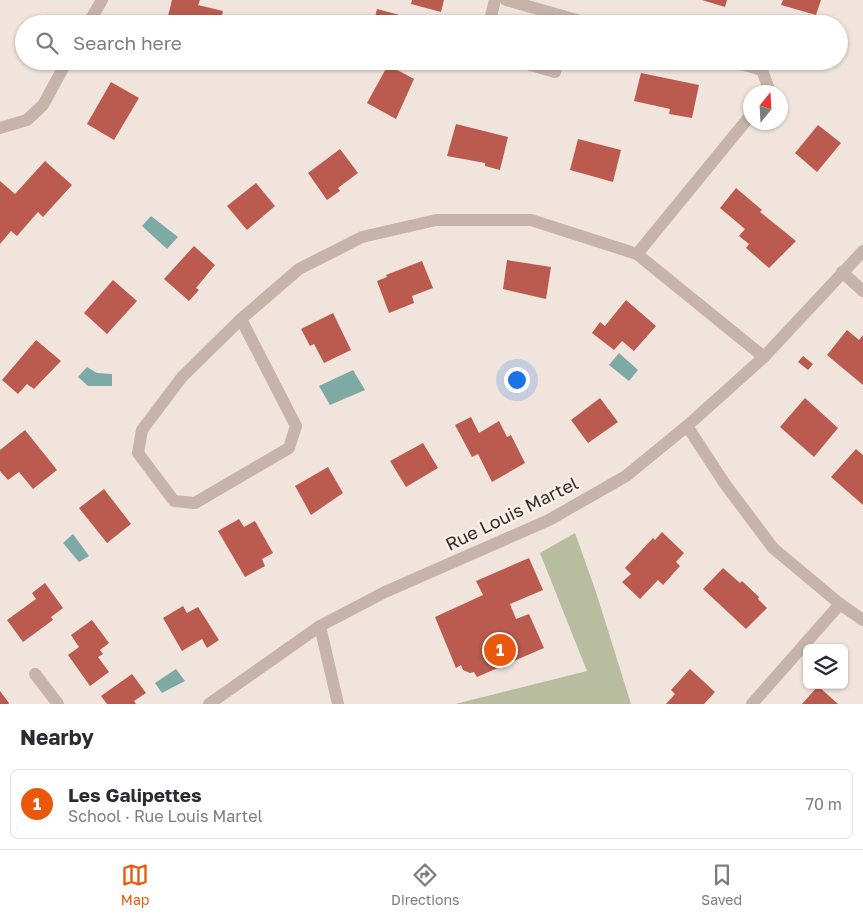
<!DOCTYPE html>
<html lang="en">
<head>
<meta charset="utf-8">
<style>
  body { margin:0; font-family:"Golos Text",sans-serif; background:#f2f2f3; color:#2b2b33 }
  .controls { position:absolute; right:15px; bottom:15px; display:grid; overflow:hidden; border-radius:8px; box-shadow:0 1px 4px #0004 }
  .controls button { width:45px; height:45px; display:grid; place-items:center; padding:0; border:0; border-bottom:1px solid #e1e1e2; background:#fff; color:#2b2b33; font:25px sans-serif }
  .compass { position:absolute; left:743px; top:85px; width:45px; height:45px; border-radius:50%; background:#fff; box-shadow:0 1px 4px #0004; rotate:18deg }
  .you { position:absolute; left:516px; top:379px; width:18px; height:18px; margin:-12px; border:4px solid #fff; border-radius:50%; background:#1a73e8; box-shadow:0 0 0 8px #1a73e833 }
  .badge { display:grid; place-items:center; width:32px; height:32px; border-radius:50%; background:#ea580c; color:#fff; font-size:16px; font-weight:700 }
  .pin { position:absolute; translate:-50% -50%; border:2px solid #fff; box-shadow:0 1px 5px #0006 }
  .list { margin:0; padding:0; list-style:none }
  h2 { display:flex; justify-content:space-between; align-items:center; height:65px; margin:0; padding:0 20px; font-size:21px }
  h2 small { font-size:16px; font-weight:400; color:#7c7c81 }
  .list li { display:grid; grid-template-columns:32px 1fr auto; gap:15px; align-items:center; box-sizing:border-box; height:70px; margin:0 10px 10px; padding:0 10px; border:1px solid #e1e1e2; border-radius:8px }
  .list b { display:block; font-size:19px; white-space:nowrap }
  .list p { margin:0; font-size:16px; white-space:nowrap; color:#7c7c81 }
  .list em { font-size:16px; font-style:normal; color:#7c7c81 }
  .icon { flex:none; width:28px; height:28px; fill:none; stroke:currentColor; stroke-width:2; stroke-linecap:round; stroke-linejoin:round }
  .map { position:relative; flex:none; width:863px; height:704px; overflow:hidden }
  .search { position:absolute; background:#fff; box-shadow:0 1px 4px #0004; left:15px; right:15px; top:15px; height:55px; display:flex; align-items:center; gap:12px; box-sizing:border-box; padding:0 18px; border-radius:28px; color:#7c7c81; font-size:19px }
  .sheet { height:145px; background:#fff }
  nav { display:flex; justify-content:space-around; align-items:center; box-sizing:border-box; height:70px; border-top:1px solid #e1e1e2; background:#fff; font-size:14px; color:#7c7c81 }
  nav a { display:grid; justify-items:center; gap:2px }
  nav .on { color:#ea580c }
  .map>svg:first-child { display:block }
</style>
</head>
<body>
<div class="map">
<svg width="863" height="704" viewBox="0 0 863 704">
  <rect width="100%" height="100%" fill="#f0e4dc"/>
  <polygon fill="#b7bd9e" points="575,533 596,592 631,704 455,704 587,671 540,553"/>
  <g fill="#7eaaa6">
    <polygon points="151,216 178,237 167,249 142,226"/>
    <polygon points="619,353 638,370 629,381 609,365"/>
    <polygon points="87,367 97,373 112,374 112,386 88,386 78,377"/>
    <polygon points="353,370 365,390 330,405 319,386"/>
    <polygon points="73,534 89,556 79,562 63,543"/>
    <polygon points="176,669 185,681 162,693 155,683"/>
  </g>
  <g fill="#bb5b4f">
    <polygon points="172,0 200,0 198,5 223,11 220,24 166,24"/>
    <polygon points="412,0 444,0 441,12 411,4"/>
    <polygon points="702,0 727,0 725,7"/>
    <polygon points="783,0 821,0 816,15 781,5"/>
    <polygon points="377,9 407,17 405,24 375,17"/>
    <polygon points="388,65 414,79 396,119 367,103"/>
    <polygon points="641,73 699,85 692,118 669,114 670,109 634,101"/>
    <polygon points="111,82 139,98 114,140 87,124"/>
    <polygon points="456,124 508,137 500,170 485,166 485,163 447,156"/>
    <polygon points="818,125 841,143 817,172 795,153"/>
    <polygon points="578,139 621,150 613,182 570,170"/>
    <polygon points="340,149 358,173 338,188 340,191 327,200 308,173"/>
    <polygon points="45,161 72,185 43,217 38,212 17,236 11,231 0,244 0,181 15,194"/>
    <polygon points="256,183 275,206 247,230 227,206"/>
    <polygon points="736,188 762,210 760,212 796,241 769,268 746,248 749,244 739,236 745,229 720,208"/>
    <polygon points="194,246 215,265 196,288 199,290 189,301 164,279"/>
    <polygon points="507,260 551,267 546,299 503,289"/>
    <polygon points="422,261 433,288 412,296 414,303 389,313 377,281 387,277 386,275"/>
    <polygon points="113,280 137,301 107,334 84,313"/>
    <polygon points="626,300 656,326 634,351 622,341 614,350 592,333 600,322 605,326"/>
    <polygon points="333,313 351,350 324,363 314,344 310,346 301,329"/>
    <polygon points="847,330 859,340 863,335 863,385 827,355"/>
    <polygon points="36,340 61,361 34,389 27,384 18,394 2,380"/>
    <polygon points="803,356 813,364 808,370 798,362"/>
    <polygon points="600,398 618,422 588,443 571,420"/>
    <polygon points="805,398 838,428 814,457 780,427"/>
    <polygon points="471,417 479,433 499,421 507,437 511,435 525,463 492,482 478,454 472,457 455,425"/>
    <polygon points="25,430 57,470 33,489 19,472 8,480 0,471 0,450"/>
    <polygon points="423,443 438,468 406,487 390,461"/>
    <polygon points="856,449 863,455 863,505 831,477"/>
    <polygon points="328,467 343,493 311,515 295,486"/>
    <polygon points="104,489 131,524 107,543 79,508"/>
    <polygon points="239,519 244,527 255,521 273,553 262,559 265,566 245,577 218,531"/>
    <polygon points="662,532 684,553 676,562 680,566 663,585 658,580 640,599 622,582 631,574 625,568 653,538 655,540"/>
    <polygon points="529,558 543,590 510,604 516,619 529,614 544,648 477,677 474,672 470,673 463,670 461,665 456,668 435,617 483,595 476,581"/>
    <polygon points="723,568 740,583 742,581 759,597 758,599 767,608 746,629 703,589"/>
    <polygon points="45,583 63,608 51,617 53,620 23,642 7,620 36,599 32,593"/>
    <polygon points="183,606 187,613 198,607 219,640 207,648 202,639 182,651 163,618"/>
    <polygon points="92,620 109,643 100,650 103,654 98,657 109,672 90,686 68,655 79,647 71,635"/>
    <polygon points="690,669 715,692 704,704 666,704 675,694 671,690"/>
    <polygon points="132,674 146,693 134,701 136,704 107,704 101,696"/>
    <polygon points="818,686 838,704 802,704"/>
    <polygon points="0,691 9,703 8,704 0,704"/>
  </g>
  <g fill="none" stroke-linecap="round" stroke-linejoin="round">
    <g stroke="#c7b3a9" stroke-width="12">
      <polyline points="506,0 591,24"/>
      <polyline points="88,24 102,0"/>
      <polyline points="489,24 495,0"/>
      <polyline points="517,61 555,72 558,61"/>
      <polyline points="730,61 762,70 770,92"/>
      <polyline points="0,128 27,120 43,105 67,61"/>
      <polyline points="637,254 750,116"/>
      <polyline points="842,272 863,291"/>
      <polyline points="241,319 296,426 289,448 195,503 174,501 138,453 142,430 182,377 241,319 299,269 362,237 436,220 531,220 637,254 764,357"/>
      <polyline points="687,426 725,484 773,548 840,604 863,620"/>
      <polyline points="320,626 338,704"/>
      <polyline points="35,674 58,704"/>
      <polyline points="209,704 320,626 385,592 549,520 626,476 687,426 764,357 863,251"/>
      <polyline points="752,704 840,604"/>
    </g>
  </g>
  <g text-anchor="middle" stroke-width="5" stroke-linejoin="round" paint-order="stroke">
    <g font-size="18" fill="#352b28" stroke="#f8efe8">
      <text transform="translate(512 514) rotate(-26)" y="6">Rue Louis Martel</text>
    </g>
  </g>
</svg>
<div class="controls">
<button><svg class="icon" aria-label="layers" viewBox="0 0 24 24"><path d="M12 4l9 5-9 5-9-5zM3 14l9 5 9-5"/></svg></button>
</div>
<svg class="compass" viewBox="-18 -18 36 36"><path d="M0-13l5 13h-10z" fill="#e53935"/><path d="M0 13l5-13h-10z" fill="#7c7c81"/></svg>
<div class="you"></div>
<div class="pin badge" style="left:500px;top:650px">1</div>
<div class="search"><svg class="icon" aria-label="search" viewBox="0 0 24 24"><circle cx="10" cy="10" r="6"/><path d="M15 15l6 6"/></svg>Search here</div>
</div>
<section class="sheet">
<h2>Nearby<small></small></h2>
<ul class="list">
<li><span class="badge">1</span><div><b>Les Galipettes</b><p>School · Rue Louis Martel</p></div><em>70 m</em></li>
</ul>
</section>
<nav>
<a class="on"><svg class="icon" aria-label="map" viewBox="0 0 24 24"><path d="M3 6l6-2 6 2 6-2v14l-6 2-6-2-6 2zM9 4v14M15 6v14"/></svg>Map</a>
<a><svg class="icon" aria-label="directions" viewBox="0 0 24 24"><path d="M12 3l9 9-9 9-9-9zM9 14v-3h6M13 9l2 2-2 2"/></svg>Directions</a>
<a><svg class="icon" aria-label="saved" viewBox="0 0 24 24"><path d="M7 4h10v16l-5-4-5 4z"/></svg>Saved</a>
</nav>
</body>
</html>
